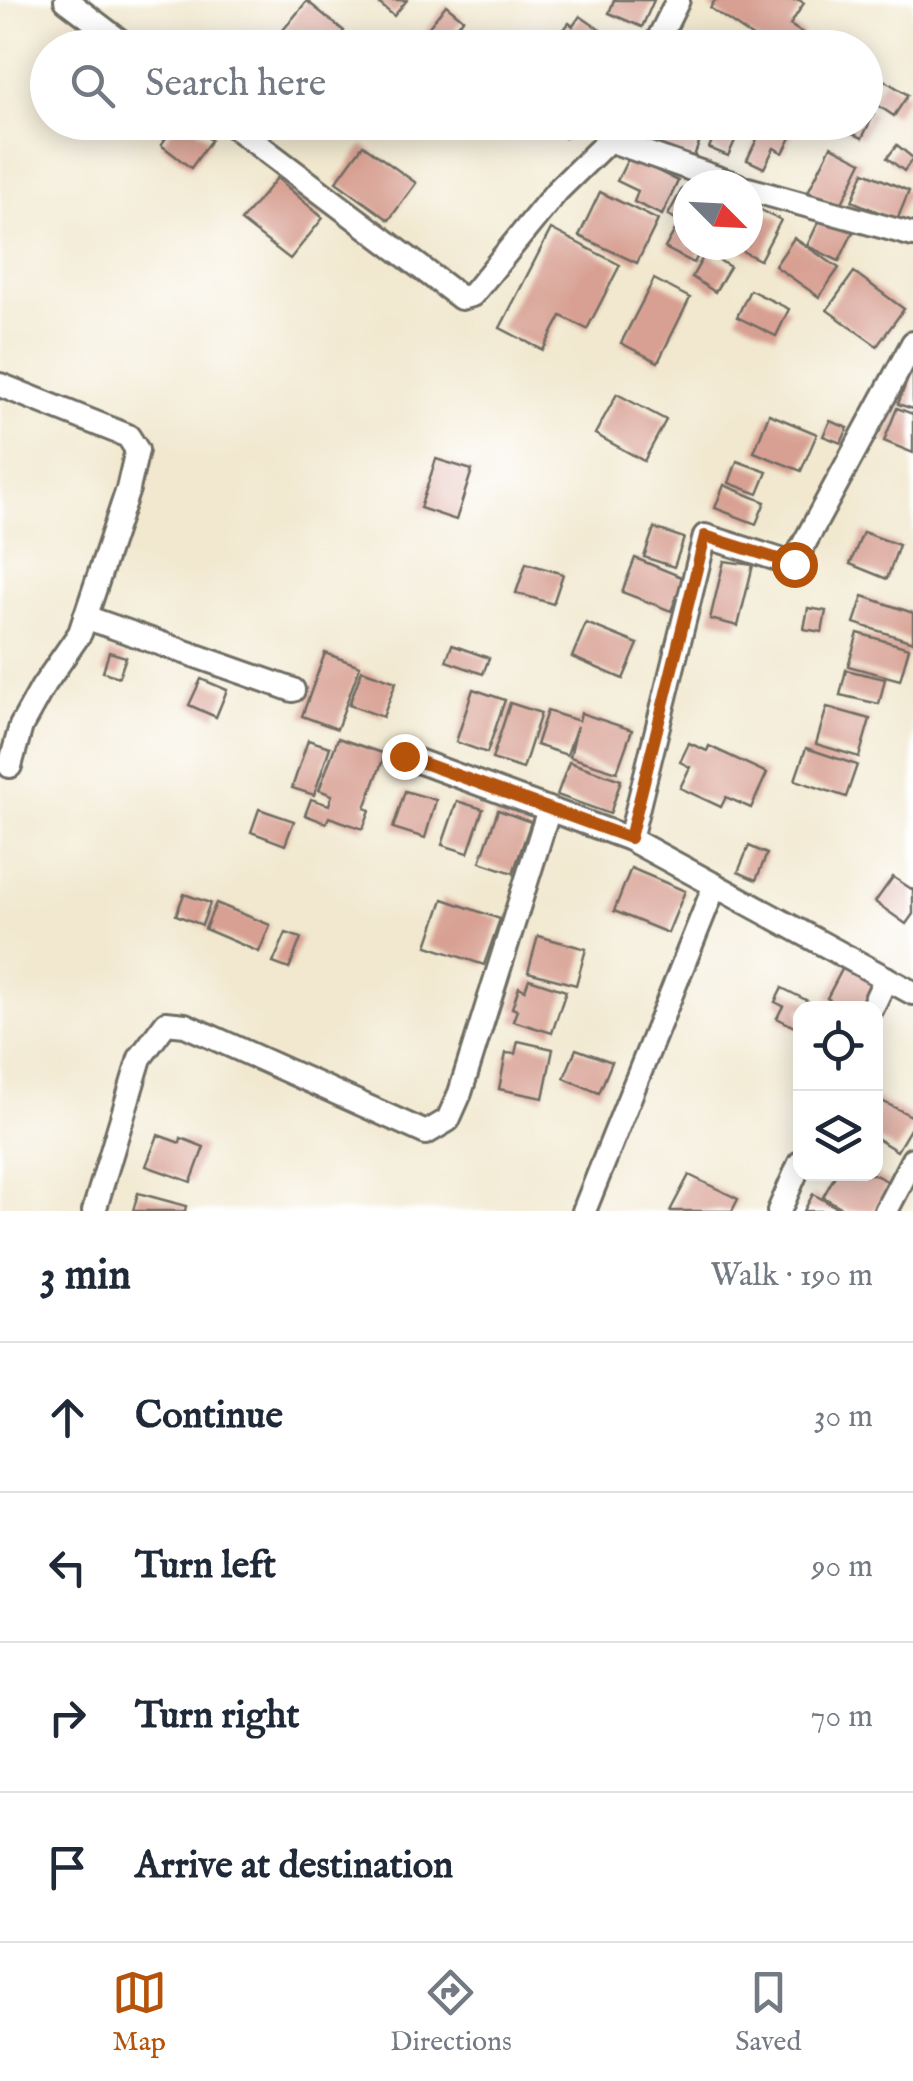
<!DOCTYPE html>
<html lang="en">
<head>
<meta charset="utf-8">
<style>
  body { margin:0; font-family:"IM FELL English",serif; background:#f6f6f7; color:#1f2937 }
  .controls { position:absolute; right:30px; bottom:30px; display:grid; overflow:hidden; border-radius:20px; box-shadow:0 5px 25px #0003 }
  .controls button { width:90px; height:90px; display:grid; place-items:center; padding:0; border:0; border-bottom:2px solid #e0e1e3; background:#fff; color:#1f2937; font:50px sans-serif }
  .compass { position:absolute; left:673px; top:170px; width:90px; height:90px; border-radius:50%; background:#fff; box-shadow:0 5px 25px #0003; rotate:114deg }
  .stop { position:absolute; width:30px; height:30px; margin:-22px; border:8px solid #b45309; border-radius:50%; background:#fff }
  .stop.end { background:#b45309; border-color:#fff; box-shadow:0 2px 10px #0008 }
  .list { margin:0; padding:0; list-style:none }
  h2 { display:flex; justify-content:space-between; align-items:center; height:130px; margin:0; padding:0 40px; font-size:42px }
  h2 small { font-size:32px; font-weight:400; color:#747a83 }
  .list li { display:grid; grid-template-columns:65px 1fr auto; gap:30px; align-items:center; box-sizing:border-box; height:150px; padding:0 40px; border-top:2px solid #e0e1e3 }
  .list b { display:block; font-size:38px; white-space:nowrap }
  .list em { font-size:32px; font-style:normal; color:#747a83 }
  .icon { flex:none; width:55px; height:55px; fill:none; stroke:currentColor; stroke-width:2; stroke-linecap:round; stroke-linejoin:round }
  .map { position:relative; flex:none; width:913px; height:1211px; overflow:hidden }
  .search { position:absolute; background:#fff; box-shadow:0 5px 25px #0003; left:30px; right:30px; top:30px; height:110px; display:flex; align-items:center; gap:25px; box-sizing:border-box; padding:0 35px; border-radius:55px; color:#747a83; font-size:38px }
  .sheet { height:730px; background:#fff }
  nav { display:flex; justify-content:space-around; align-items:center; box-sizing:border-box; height:140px; border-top:2px solid #e0e1e3; background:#fff; font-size:28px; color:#747a83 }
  nav a { display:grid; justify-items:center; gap:5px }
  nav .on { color:#b45309 }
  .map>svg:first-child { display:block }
</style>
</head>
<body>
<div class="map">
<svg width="913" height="1211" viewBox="0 0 913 1211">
  <rect width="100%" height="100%" fill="#fff"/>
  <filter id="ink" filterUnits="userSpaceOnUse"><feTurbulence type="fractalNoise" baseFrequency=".01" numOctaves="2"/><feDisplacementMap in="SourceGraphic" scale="20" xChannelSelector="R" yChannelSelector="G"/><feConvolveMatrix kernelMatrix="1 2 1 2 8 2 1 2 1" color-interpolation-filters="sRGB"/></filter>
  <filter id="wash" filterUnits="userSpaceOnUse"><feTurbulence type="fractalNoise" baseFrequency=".0048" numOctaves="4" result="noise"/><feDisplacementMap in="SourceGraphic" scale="40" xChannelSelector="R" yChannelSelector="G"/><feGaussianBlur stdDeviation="2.25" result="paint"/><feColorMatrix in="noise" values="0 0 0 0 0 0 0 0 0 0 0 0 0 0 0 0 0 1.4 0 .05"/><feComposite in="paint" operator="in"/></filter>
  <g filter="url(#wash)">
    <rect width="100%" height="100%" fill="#f1e8cf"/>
    <g id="blocks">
      <g fill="#d8a093">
        <polygon points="375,0 407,0 394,16"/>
        <polygon points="614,0 654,0 642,27 609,13"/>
        <polygon points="715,0 799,0 804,3 790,25 804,34 795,48 769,48 710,8"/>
        <polygon points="307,1 344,31 330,48 282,48 274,41"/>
        <polygon points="446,5 463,19 440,48 434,48 421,37"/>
        <polygon points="580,16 626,48 556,48 562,40 559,36 569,23 573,26"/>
        <polygon points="504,31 523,48 491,48"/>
        <polygon points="884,80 908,95 894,116 870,100"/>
        <polygon points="866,110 874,114 862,138 831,122 866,122"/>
        <polygon points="177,122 188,122 211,140 191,168 161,145"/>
        <polygon points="545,122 578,122 565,138"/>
        <polygon points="643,122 700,122 706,125 693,159 637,138"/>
        <polygon points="753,122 799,122 783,153 774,148 764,168 747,160 757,139 747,134"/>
        <polygon points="718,125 738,134 728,156 709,148"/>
        <polygon points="363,145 416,183 389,220 336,182"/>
        <polygon points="897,145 913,158 904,171 887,158"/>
        <polygon points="831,146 862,162 840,207 808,192"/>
        <polygon points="629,157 678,181 662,215 634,202 638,191 617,181"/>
        <polygon points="864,172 909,191 897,220 852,201"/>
        <polygon points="277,178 323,218 290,259 241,221"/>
        <polygon points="682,189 688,193 688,245 703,245 694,263 665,248 680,221 668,215"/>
        <polygon points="600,192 658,220 637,263 579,236"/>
        <polygon points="759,209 781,220 760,260 738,249 741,245 748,245 748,230"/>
        <polygon points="821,217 853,232 839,261 807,246"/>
        <polygon points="551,229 620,265 587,329 561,316 543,350 500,328"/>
        <polygon points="794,238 839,268 819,297 775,266"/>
        <polygon points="706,252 730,267 715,292 692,277"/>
        <polygon points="854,272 904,309 877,346 827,310"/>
        <polygon points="654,279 690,298 658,362 621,343"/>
        <polygon points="750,290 789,309 776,336 737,317"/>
        <polygon points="913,365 913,409 898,404"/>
        <polygon points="617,394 666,420 644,461 595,434"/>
        <polygon points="897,408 913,414 913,453 884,441"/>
        <polygon points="769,414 817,434 801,471 754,452"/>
        <polygon points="830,421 848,428 841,443 823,436"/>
        <polygon points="436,459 472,470 456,520 420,508"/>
        <polygon points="737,461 767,472 758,494 729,483"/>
        <polygon points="724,485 765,502 756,524 715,508"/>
        <polygon points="654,528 684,538 674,567 644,557"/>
        <polygon points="863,532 899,545 887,579 850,564"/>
        <polygon points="635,558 684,578 671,611 622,592"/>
        <polygon points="724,561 753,565 738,626 710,619"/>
        <polygon points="526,563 563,574 553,604 516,593"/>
        <polygon points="863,596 913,613 913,642 854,623"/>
        <polygon points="808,608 826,611 822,632 804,629"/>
        <polygon points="586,623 638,644 623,679 572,657"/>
        <polygon points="858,633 909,648 900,680 848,666"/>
        <polygon points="452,645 489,658 483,674 446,661"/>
        <polygon points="109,652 126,657 119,677 103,672"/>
        <polygon points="325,653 360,666 337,729 302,716"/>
        <polygon points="362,670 396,682 383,717 349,705"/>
        <polygon points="846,670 885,679 879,704 840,695"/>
        <polygon points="201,679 227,690 216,717 189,705"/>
        <polygon points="473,689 505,700 487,753 456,742"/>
        <polygon points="510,703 541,713 523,769 492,759"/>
        <polygon points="827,707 870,719 859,757 816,744"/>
        <polygon points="547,711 579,721 581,713 632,730 617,772 570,757 577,726 567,755 536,745"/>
        <polygon points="338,738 385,754 365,808 370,810 363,829 329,817 326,823 305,815 311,799 329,805 332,795 319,790"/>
        <polygon points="308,740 330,747 314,795 292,788"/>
        <polygon points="689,743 707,751 709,746 767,773 751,808 726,797 721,807 680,788 690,767 680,762"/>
        <polygon points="806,748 857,765 846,797 795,780"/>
        <polygon points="569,762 621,780 610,814 557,795"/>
        <polygon points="405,791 436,800 425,838 393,828"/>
        <polygon points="457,801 483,809 468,853 442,845"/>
        <polygon points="259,809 294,821 285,845 251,832"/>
        <polygon points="498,810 531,822 513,873 480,862"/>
        <polygon points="749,846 767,854 756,880 738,872"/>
        <polygon points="631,868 685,891 668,933 614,911"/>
        <polygon points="893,877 913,890 913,914 906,924 875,902"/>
        <polygon points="184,894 210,903 202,925 176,915"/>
        <polygon points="443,899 500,919 484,965 427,946"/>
        <polygon points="216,903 270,925 259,952 205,929"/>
        <polygon points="286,933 301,938 289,969 273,963"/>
        <polygon points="538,936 586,949 576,985 528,972"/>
        <polygon points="846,962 881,980 866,1008 846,1008 827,998"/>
        <polygon points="529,979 566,991 552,1033 513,1021 517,1010 512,1008 519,987 525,990"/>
        <polygon points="782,988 822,1008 800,1008 800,1030 777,1018 783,1006 775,1002"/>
        <polygon points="518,1041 553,1049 543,1098 499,1089 506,1053 515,1054"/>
        <polygon points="576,1049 612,1062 599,1093 564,1078"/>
        <polygon points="876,1098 913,1117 913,1124 897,1151 876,1138"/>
        <polygon points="158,1135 180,1143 181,1138 204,1147 191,1182 146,1166"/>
        <polygon points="836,1174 873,1174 889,1182 874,1211 848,1211 823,1197"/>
        <polygon points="689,1175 738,1199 732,1211 670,1211"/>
        <polygon points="138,1193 186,1206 185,1211 133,1211"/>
        <polygon points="813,1194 843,1211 804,1211"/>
      </g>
    </g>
  </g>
  <g filter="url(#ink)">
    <use href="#blocks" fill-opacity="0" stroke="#706d64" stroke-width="2.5"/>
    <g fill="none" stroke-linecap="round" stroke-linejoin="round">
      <defs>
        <g id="minor">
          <polyline points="66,0 129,48"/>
          <polyline points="654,48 678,0"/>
          <polyline points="228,122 461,298 472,295 557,191 609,140"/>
          <polyline points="617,122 609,140 737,185"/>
          <polyline points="748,189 913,235"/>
          <polyline points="913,343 793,564 705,536 630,839 913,993"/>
          <polyline points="0,385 128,436 137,450 128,489 80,633 42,688 21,726 10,766"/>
          <polyline points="85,617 293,690"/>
          <polyline points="404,756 630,839"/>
          <polyline points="872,1008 886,978"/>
          <polyline points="94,1211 140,1058 166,1023 185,1025 426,1133 448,1120 460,1093 549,809"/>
          <polyline points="584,1211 715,885"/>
          <polyline points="779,1211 800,1163"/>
          <polyline points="886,1211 913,1159"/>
        </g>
      </defs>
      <use href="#minor" stroke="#706d64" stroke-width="28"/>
      <use href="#minor" stroke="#fff" stroke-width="22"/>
    </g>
  </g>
  <g fill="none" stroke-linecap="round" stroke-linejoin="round" filter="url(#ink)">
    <polyline stroke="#b45309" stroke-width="12" points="404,756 630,838 705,536 794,564"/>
  </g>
</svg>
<div class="controls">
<button><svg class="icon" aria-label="locate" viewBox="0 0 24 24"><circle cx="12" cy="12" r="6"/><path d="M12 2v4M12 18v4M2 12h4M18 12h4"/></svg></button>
<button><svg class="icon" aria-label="layers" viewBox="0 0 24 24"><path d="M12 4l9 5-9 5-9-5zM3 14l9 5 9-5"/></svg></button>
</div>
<svg class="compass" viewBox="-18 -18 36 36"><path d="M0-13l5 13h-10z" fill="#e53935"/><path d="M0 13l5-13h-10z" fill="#747a83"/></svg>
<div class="stop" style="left:794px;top:564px"></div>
<div class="stop end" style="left:404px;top:756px"></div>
<div class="search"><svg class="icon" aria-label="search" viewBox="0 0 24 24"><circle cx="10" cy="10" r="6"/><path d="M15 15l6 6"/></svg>Search here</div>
</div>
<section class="sheet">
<h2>3 min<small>Walk · 190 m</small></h2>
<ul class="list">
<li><svg class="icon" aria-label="ahead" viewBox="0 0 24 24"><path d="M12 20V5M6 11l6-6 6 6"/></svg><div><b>Continue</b></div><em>30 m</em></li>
<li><svg class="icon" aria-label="left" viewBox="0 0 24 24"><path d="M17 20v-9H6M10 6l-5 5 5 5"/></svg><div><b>Turn left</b></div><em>90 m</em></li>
<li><svg class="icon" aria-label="right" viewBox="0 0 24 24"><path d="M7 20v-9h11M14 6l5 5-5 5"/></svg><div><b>Turn right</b></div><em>70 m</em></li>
<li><svg class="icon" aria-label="arrive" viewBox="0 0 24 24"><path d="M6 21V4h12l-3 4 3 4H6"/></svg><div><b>Arrive at destination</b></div></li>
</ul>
</section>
<nav>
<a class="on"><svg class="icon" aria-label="map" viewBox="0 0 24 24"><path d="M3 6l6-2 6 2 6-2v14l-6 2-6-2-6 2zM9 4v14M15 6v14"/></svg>Map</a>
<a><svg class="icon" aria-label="directions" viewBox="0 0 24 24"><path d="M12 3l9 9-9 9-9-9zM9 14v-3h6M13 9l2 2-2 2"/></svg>Directions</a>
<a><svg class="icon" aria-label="saved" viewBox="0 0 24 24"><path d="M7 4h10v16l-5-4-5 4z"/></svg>Saved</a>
</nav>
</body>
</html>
